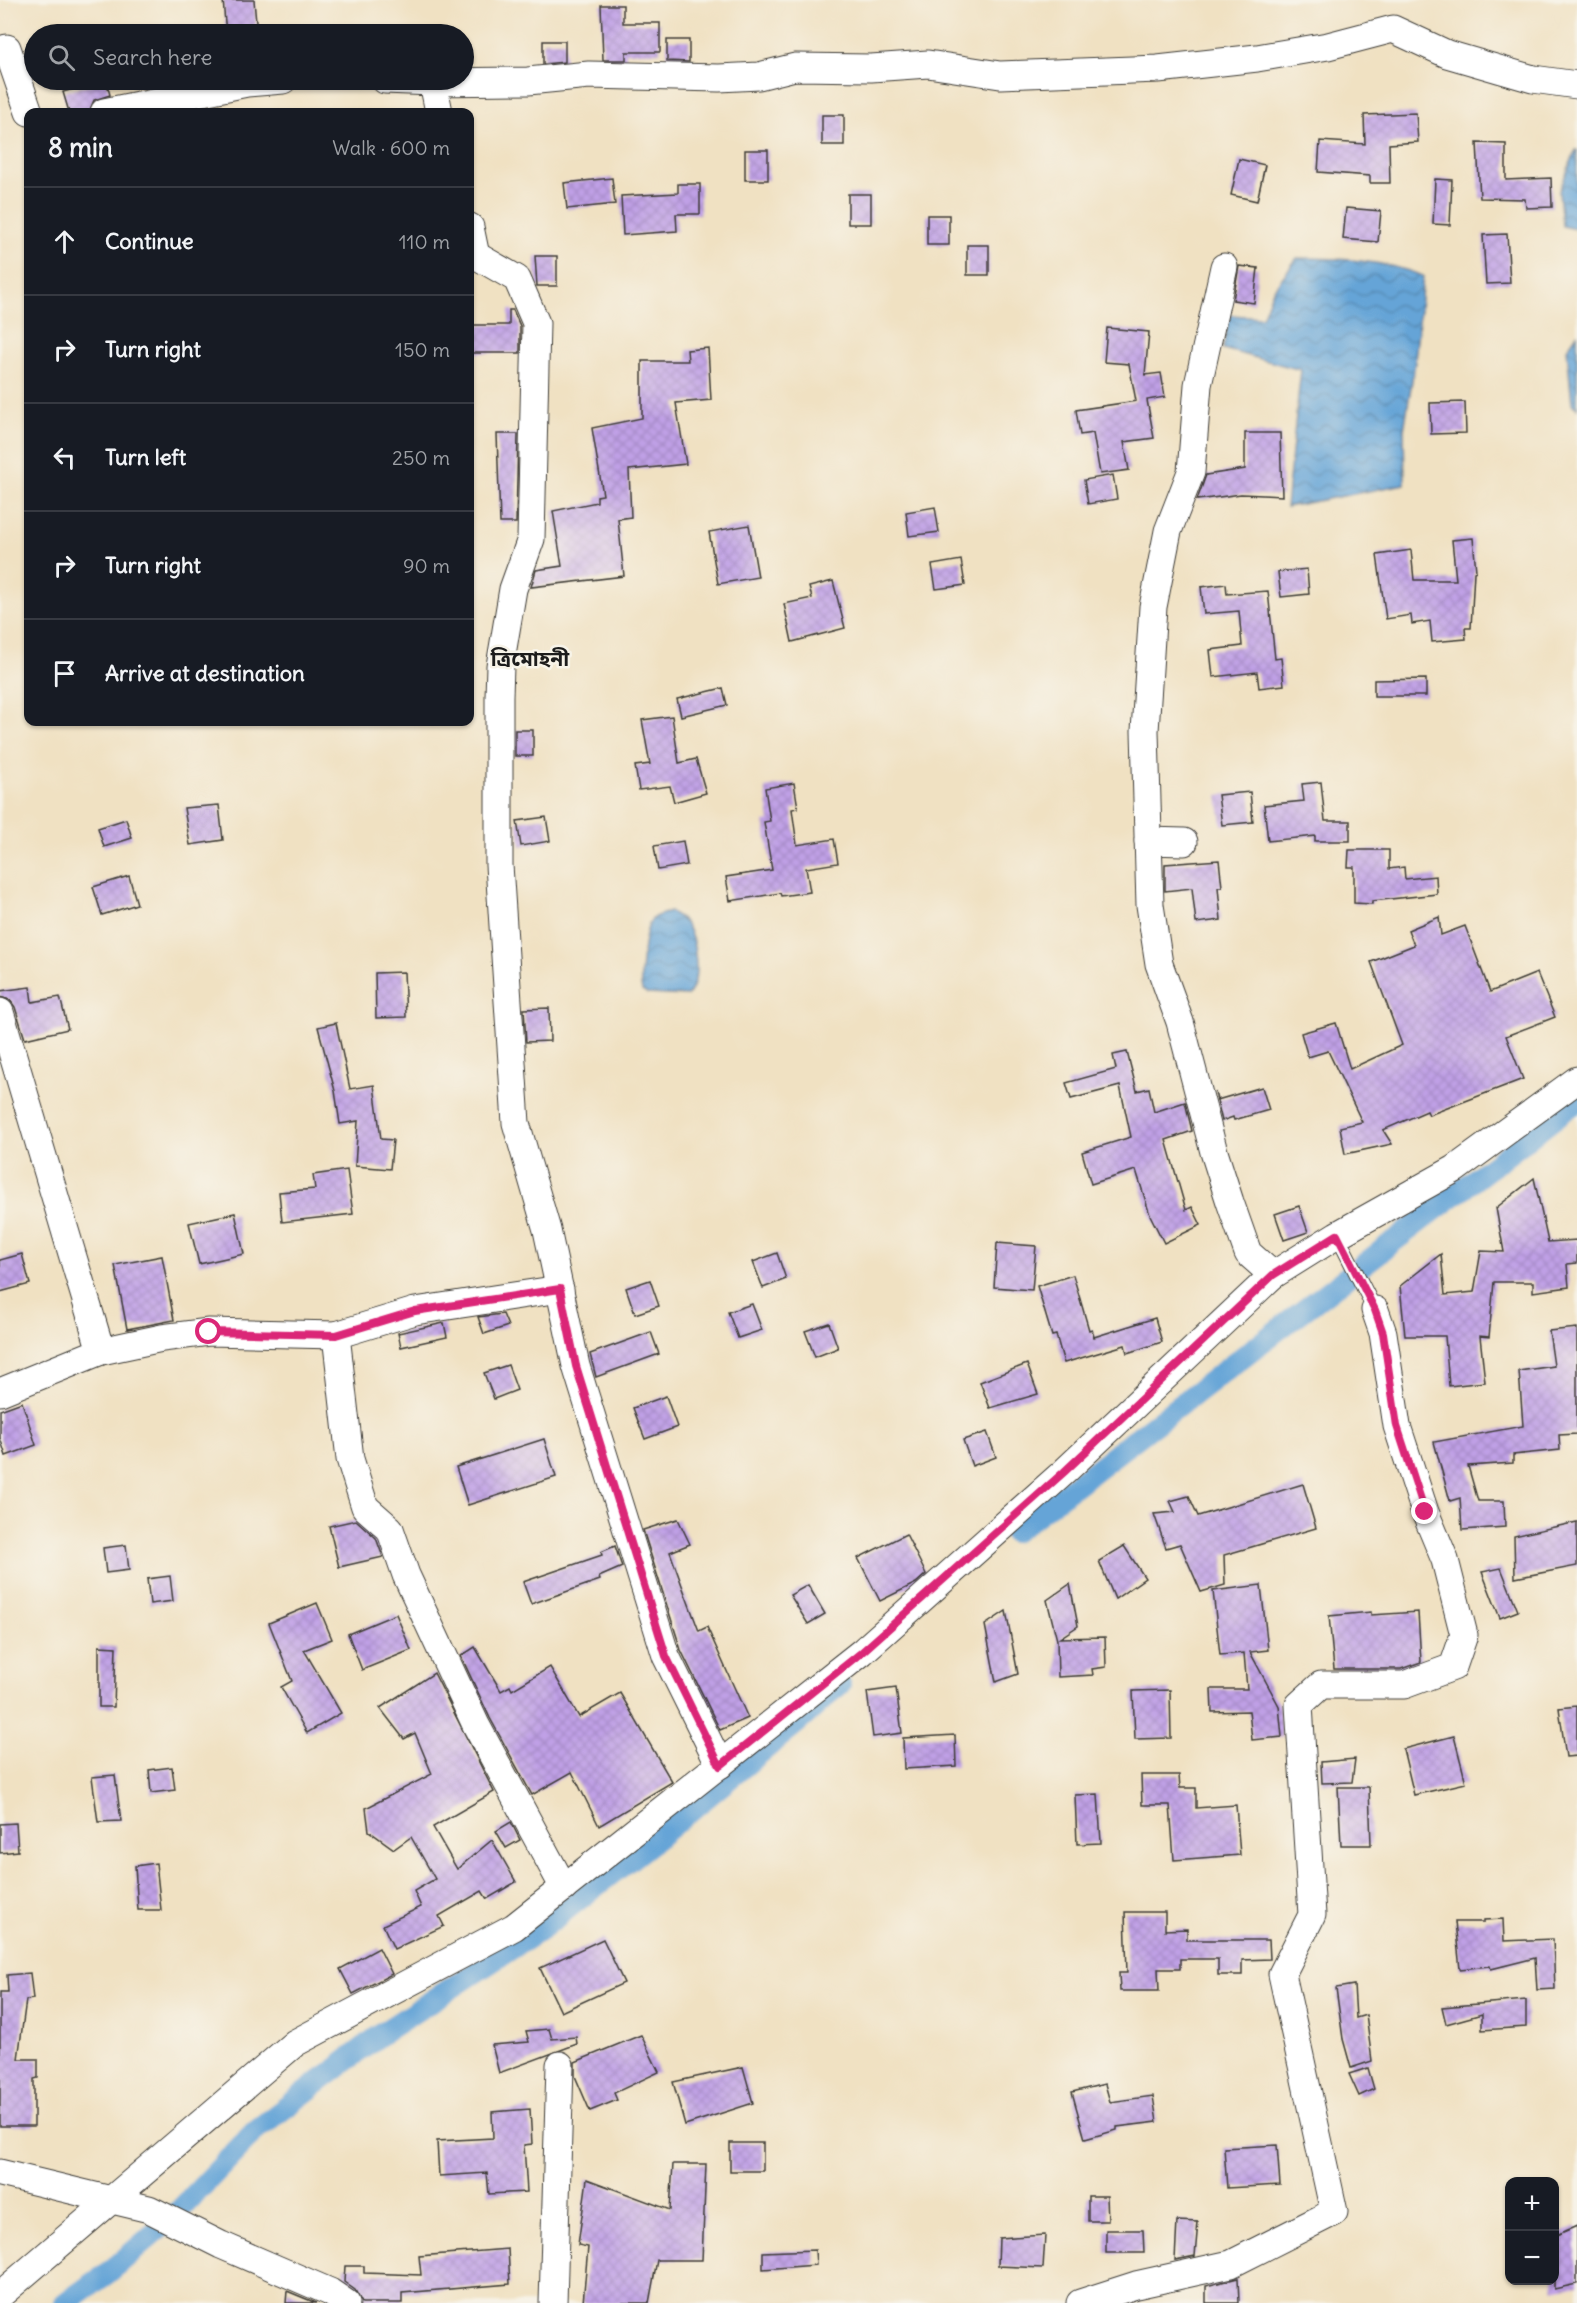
<!DOCTYPE html>
<html lang="en">
<head>
<meta charset="utf-8">
<style>
  body { margin:0; font-family:Delius,"Noto Sans Bengali",sans-serif; background:#242831; color:#f1f3f6 }
  .controls { position:absolute; right:18px; bottom:18px; display:grid; overflow:hidden; border-radius:12px; box-shadow:0 2px 4px #0004 }
  .controls button { width:54px; height:54px; display:grid; place-items:center; padding:0; border:0; border-bottom:2px solid #363941; background:#171b24; color:#f1f3f6; font:30px sans-serif }
  .stop { position:absolute; width:18px; height:18px; margin:-14px; border:4px solid #db2777; border-radius:50%; background:#fff }
  .stop.end { background:#db2777; border-color:#fff; box-shadow:0 2px 6px #0008 }
  .list { margin:0; padding:0; list-style:none }
  h2 { display:flex; justify-content:space-between; align-items:center; height:78px; margin:0; padding:0 24px; font-size:26px }
  h2 small { font-size:20px; font-weight:400; color:#9ea1a6 }
  .list li { display:grid; grid-template-columns:39px 1fr auto; gap:18px; align-items:center; box-sizing:border-box; height:108px; padding:0 24px; border-top:2px solid #363941 }
  .list b { display:block; font-size:22px; white-space:nowrap }
  .list em { font-size:20px; font-style:normal; color:#9ea1a6 }
  .icon { flex:none; width:33px; height:33px; fill:none; stroke:currentColor; stroke-width:2; stroke-linecap:round; stroke-linejoin:round }
  .map { position:relative; flex:none; width:1577px; height:2303px; overflow:hidden }
  .search { position:absolute; background:#171b24; box-shadow:0 2px 4px #0004; left:24px; top:24px; width:450px; height:66px; display:flex; align-items:center; gap:15px; box-sizing:border-box; padding:0 21px; border-radius:33px; color:#9ea1a6; font-size:22px }
  .panel { position:absolute; background:#171b24; box-shadow:0 2px 4px #0004; left:24px; top:108px; width:450px; height:618px; border-radius:12px }
  .map>svg:first-child { display:block }
</style>
</head>
<body>
<div class="map">
<svg width="1577" height="2303" viewBox="0 0 1577 2303">
  <defs>
    <pattern id="water-waves" width="16" height="10" patternUnits="userSpaceOnUse" patternTransform="scale(1.5)"><rect width="16" height="10" fill="#65a4d7"/><path d="M0 5q4-4 8 0t8 0" fill="none" stroke="#5285ae"/></pattern>
    <pattern id="building-cross-hatch" width="8" height="8" patternUnits="userSpaceOnUse" patternTransform="scale(1.5)"><rect width="8" height="8" fill="#c0a0e6"/><path d="M0 0l8 8M0 8l8-8" fill="none" stroke="#a489c5"/></pattern>
  </defs>
  <rect width="100%" height="100%" fill="#f7f3e8"/>
  <filter id="ink" filterUnits="userSpaceOnUse"><feTurbulence type="fractalNoise" baseFrequency=".0167" numOctaves="2"/><feDisplacementMap in="SourceGraphic" scale="12" xChannelSelector="R" yChannelSelector="G"/><feConvolveMatrix kernelMatrix="1 2 1 2 8 2 1 2 1" color-interpolation-filters="sRGB"/></filter>
  <filter id="wash" filterUnits="userSpaceOnUse"><feTurbulence type="fractalNoise" baseFrequency=".008" numOctaves="4" result="noise"/><feDisplacementMap in="SourceGraphic" scale="24" xChannelSelector="R" yChannelSelector="G"/><feGaussianBlur stdDeviation="1.35" result="paint"/><feColorMatrix in="noise" values="0 0 0 0 0 0 0 0 0 0 0 0 0 0 0 0 0 1.4 0 .05"/><feComposite in="paint" operator="in"/></filter>
  <g filter="url(#wash)">
    <rect width="100%" height="100%" fill="#f0e1c2"/>
    <g fill="url(#water-waves)" stroke="#40607a" stroke-width="1.5">
      <polygon points="1576,150 1577,150 1576,229 1562,226 1559,191"/>
      <path d="M1297,258C1339,258 1383,260 1423,276L1415,362L1404,430L1405,484L1286,507L1301,370L1223,349L1230,315L1262,317L1273,290Z"/>
      <polygon points="1577,334 1577,408 1572,404 1567,349"/>
      <path d="M670,912C677,915 681,918 685,923C696,939 702,982 687,996L647,994L642,991C639,979 644,928 652,919C657,914 664,914 670,912Z"/>
    </g>
    <g fill="none" stroke-linecap="round" stroke-linejoin="round">
      <g stroke="#65a4d7" stroke-width="22">
        <polyline points="1014,1532 1577,1101"/>
        <polyline points="65,2303 108,2273 171,2219 255,2131 384,2032 540,1930 656,1839 798,1722 840,1684"/>
      </g>
    </g>
    <g id="blocks">
      <g fill="url(#building-cross-hatch)">
        <polygon points="223,0 254,0 257,34 226,34"/>
        <polygon points="601,5 623,5 623,23 660,23 660,52 626,52 626,60 603,60"/>
        <polygon points="667,40 689,40 689,62 667,61"/>
        <polygon points="543,41 565,41 565,62 543,64"/>
        <polygon points="106,80 110,95 94,100 89,112 69,112 63,92"/>
        <polygon points="1416,113 1418,142 1389,144 1390,183 1370,183 1370,176 1318,172 1320,141 1365,144 1364,115"/>
        <rect x="822" y="115" width="22" height="30"/>
        <polygon points="1477,143 1506,144 1506,180 1551,178 1552,207 1526,208 1525,199 1480,198"/>
        <rect x="745" y="150" width="23" height="30"/>
        <polygon points="1239,159 1265,165 1257,201 1231,195"/>
        <polygon points="612,178 615,204 567,209 564,183"/>
        <polygon points="1435,179 1452,180 1450,225 1433,224"/>
        <polygon points="678,184 700,184 700,214 676,214 677,231 623,235 621,196 678,193"/>
        <rect x="848" y="194" width="23" height="30"/>
        <polygon points="1346,208 1381,211 1378,242 1343,239"/>
        <rect x="927" y="215" width="22" height="30"/>
        <polygon points="1507,234 1510,283 1486,284 1483,235"/>
        <rect x="967" y="245" width="22" height="30"/>
        <polygon points="535,256 557,256 557,286 537,286"/>
        <polygon points="1239,266 1258,268 1254,303 1233,300"/>
        <polygon points="509,310 513,310 520,326 520,353 470,353 470,325 509,325"/>
        <polygon points="1107,328 1149,332 1145,375 1161,373 1165,397 1147,400 1154,438 1124,442 1129,470 1100,474 1093,433 1080,435 1076,410 1136,401 1129,364 1104,362"/>
        <polygon points="708,348 711,400 676,403 686,464 629,470 631,517 618,519 624,576 531,587 536,570 562,566 553,511 597,502 597,496 603,495 592,428 642,418 642,361 688,361 687,350"/>
        <polygon points="1465,402 1466,433 1431,434 1430,403"/>
        <polygon points="1245,433 1280,433 1282,496 1241,494 1197,500 1206,475 1245,469"/>
        <polygon points="497,434 518,434 516,523 500,523"/>
        <polygon points="1113,475 1117,499 1088,504 1084,480"/>
        <polygon points="935,507 939,532 909,536 906,512"/>
        <polygon points="749,525 758,577 718,584 709,532"/>
        <polygon points="1473,538 1476,571 1474,572 1471,628 1465,628 1466,639 1432,642 1430,621 1412,624 1411,615 1386,619 1377,555 1411,550 1414,580 1456,580 1452,540"/>
        <polygon points="961,560 965,585 936,589 932,565"/>
        <polygon points="1307,569 1309,594 1281,597 1278,572"/>
        <polygon points="833,581 845,628 792,642 784,604 812,598 809,587"/>
        <polygon points="1226,584 1227,594 1268,591 1275,659 1281,658 1284,685 1259,688 1257,672 1213,677 1210,650 1242,646 1239,611 1204,614 1201,587"/>
        <polygon points="1426,679 1426,696 1374,696 1374,680"/>
        <polygon points="723,688 727,705 681,716 677,699"/>
        <polygon points="672,716 679,763 696,759 706,793 674,802 670,786 639,790 635,766 650,764 642,720"/>
        <rect x="515" y="730" width="18" height="26"/>
        <polygon points="1321,782 1325,821 1350,821 1350,841 1315,841 1315,836 1268,841 1264,805 1304,801 1302,784"/>
        <polygon points="794,783 798,808 792,809 797,845 834,839 838,863 806,868 810,892 781,896 780,893 730,901 726,877 772,870 764,822 770,821 765,788"/>
        <polygon points="1250,792 1253,822 1222,825 1218,795"/>
        <polygon points="219,805 223,840 190,845 184,808"/>
        <polygon points="546,817 550,841 521,846 517,821"/>
        <polygon points="126,819 132,838 104,847 98,828"/>
        <polygon points="683,841 687,865 658,870 654,846"/>
        <polygon points="1349,850 1389,850 1389,869 1404,867 1405,879 1436,876 1437,894 1372,901 1372,904 1354,903 1354,867 1348,867"/>
        <polygon points="1219,860 1222,887 1218,887 1221,920 1196,923 1192,888 1165,891 1165,864"/>
        <polygon points="129,876 137,904 102,915 93,887"/>
        <polygon points="1439,917 1441,935 1465,926 1490,992 1537,973 1555,1017 1506,1036 1523,1079 1429,1115 1427,1111 1383,1130 1392,1144 1345,1154 1340,1127 1362,1122 1328,1051 1308,1057 1301,1033 1336,1023 1350,1069 1402,1045 1371,962 1414,945 1408,930"/>
        <polygon points="404,972 406,1017 376,1018 375,973"/>
        <polygon points="30,987 32,1002 60,997 68,1029 25,1039 15,1007 10,1000 0,997 0,991"/>
        <polygon points="549,1008 550,1041 526,1042 524,1009"/>
        <polygon points="336,1023 350,1089 374,1085 381,1139 393,1140 390,1169 355,1166 358,1121 340,1124 335,1091 318,1027"/>
        <polygon points="1127,1052 1137,1091 1149,1088 1154,1112 1185,1102 1192,1131 1166,1140 1186,1210 1192,1207 1201,1225 1164,1243 1150,1215 1136,1170 1091,1184 1082,1152 1131,1137 1120,1086 1071,1099 1066,1083 1116,1069 1113,1055"/>
        <polygon points="1262,1087 1269,1110 1234,1120 1233,1117 1222,1121 1215,1092 1217,1100"/>
        <polygon points="347,1170 353,1214 282,1222 279,1192 315,1189 313,1175"/>
        <polygon points="1534,1178 1548,1242 1577,1240 1577,1263 1567,1264 1569,1287 1533,1292 1533,1282 1494,1282 1489,1337 1480,1336 1485,1382 1449,1386 1445,1336 1405,1336 1400,1286 1441,1254 1445,1295 1474,1292 1481,1251 1504,1252 1496,1208"/>
        <polygon points="1299,1206 1308,1232 1284,1240 1275,1214"/>
        <polygon points="235,1213 244,1254 199,1264 189,1223"/>
        <polygon points="997,1243 1036,1246 1032,1290 994,1287"/>
        <polygon points="777,1253 786,1279 763,1288 753,1262"/>
        <polygon points="22,1254 30,1284 0,1292 0,1260"/>
        <polygon points="162,1256 174,1320 127,1329 115,1265"/>
        <polygon points="1073,1275 1089,1330 1092,1329 1094,1337 1155,1318 1162,1342 1127,1353 1125,1345 1064,1363 1056,1335 1052,1336 1037,1286"/>
        <polygon points="650,1280 659,1306 635,1314 626,1288"/>
        <polygon points="752,1304 762,1330 738,1338 728,1312"/>
        <polygon points="503,1314 508,1326 484,1334 478,1317"/>
        <polygon points="444,1323 447,1337 401,1347 398,1333"/>
        <polygon points="829,1323 838,1348 815,1357 805,1331"/>
        <polygon points="1577,1328 1577,1434 1559,1435 1560,1450 1513,1455 1513,1463 1468,1466 1478,1501 1504,1501 1505,1527 1462,1530 1460,1498 1450,1501 1434,1442 1523,1426 1519,1371 1554,1366 1549,1331"/>
        <polygon points="651,1332 659,1354 596,1377 590,1354"/>
        <polygon points="1027,1364 1038,1394 990,1408 980,1382"/>
        <polygon points="508,1365 517,1390 494,1399 484,1373"/>
        <polygon points="666,1396 677,1427 645,1439 633,1408"/>
        <polygon points="22,1402 36,1445 6,1456 0,1438 0,1410"/>
        <polygon points="987,1432 996,1457 972,1466 963,1440"/>
        <polygon points="544,1439 556,1477 468,1505 456,1467"/>
        <polygon points="1303,1484 1316,1528 1224,1555 1225,1585 1201,1592 1180,1544 1166,1548 1154,1514 1175,1512 1170,1501 1189,1496 1198,1516"/>
        <polygon points="678,1519 690,1544 670,1552 684,1591 699,1631 707,1627 748,1718 720,1730 681,1650 643,1530"/>
        <polygon points="356,1520 376,1538 383,1557 339,1567 329,1526"/>
        <polygon points="1577,1522 1577,1566 1515,1578 1514,1536"/>
        <polygon points="906,1534 926,1574 916,1583 880,1601 858,1558"/>
        <polygon points="126,1545 129,1570 106,1573 103,1548"/>
        <polygon points="615,1546 622,1567 599,1577 600,1580 531,1604 523,1582 602,1555 601,1552"/>
        <polygon points="1124,1546 1145,1578 1115,1599 1099,1561"/>
        <polygon points="1501,1568 1518,1611 1500,1618 1482,1572"/>
        <polygon points="170,1576 173,1601 150,1604 147,1579"/>
        <polygon points="1070,1584 1078,1626 1060,1638 1105,1637 1106,1667 1092,1669 1093,1675 1058,1677 1057,1640 1047,1600"/>
        <polygon points="808,1585 825,1614 808,1624 790,1595"/>
        <polygon points="1261,1585 1268,1650 1250,1652 1279,1706 1282,1737 1252,1740 1249,1711 1212,1712 1211,1689 1247,1689 1244,1653 1220,1655 1213,1591"/>
        <polygon points="317,1603 332,1639 304,1650 341,1713 307,1733 281,1687 292,1681 269,1623"/>
        <polygon points="1006,1611 1018,1674 996,1682 985,1625"/>
        <polygon points="1371,1612 1371,1615 1418,1612 1421,1662 1401,1669 1334,1669 1329,1616"/>
        <polygon points="396,1614 411,1650 362,1670 348,1634"/>
        <polygon points="99,1646 116,1647 114,1707 99,1707"/>
        <polygon points="475,1647 501,1691 510,1686 512,1690 550,1667 579,1717 620,1693 672,1782 599,1826 572,1772 532,1795 490,1718 461,1656"/>
        <polygon points="434,1673 494,1792 433,1827 457,1869 492,1840 516,1882 487,1899 482,1891 439,1916 444,1926 394,1949 383,1925 421,1907 414,1891 435,1879 411,1837 394,1849 369,1831 366,1808 432,1774 415,1733 404,1739 380,1708"/>
        <polygon points="896,1688 902,1733 873,1737 867,1692"/>
        <polygon points="1170,1690 1171,1738 1135,1739 1133,1691"/>
        <polygon points="1577,1706 1577,1756 1566,1757 1559,1708"/>
        <polygon points="955,1735 956,1766 904,1769 903,1738"/>
        <polygon points="1454,1736 1466,1783 1414,1795 1403,1749"/>
        <polygon points="1355,1759 1352,1782 1322,1783 1321,1762"/>
        <polygon points="172,1767 175,1790 151,1793 149,1770"/>
        <polygon points="115,1775 121,1821 98,1822 92,1777"/>
        <polygon points="1141,1775 1179,1775 1180,1788 1196,1788 1196,1808 1236,1805 1240,1855 1174,1860 1170,1805 1142,1805"/>
        <polygon points="1338,1787 1369,1787 1371,1845 1341,1845"/>
        <polygon points="1098,1794 1101,1843 1077,1844 1075,1795"/>
        <polygon points="511,1822 520,1840 506,1848 496,1831"/>
        <polygon points="16,1823 18,1851 0,1853 0,1824"/>
        <polygon points="156,1863 161,1910 138,1910 135,1866"/>
        <polygon points="1125,1912 1165,1912 1165,1930 1187,1929 1187,1940 1269,1940 1270,1959 1242,1960 1242,1975 1218,1975 1218,1959 1180,1959 1180,1969 1158,1969 1159,1991 1120,1991 1119,1973 1127,1973"/>
        <polygon points="1503,1919 1504,1941 1553,1939 1555,1989 1537,1990 1535,1958 1491,1969 1490,1966 1460,1969 1455,1922 1484,1922 1484,1920"/>
        <polygon points="603,1939 624,1983 561,2012 540,1968"/>
        <polygon points="379,1948 392,1974 353,1994 340,1969"/>
        <polygon points="30,1973 33,1999 26,2000 18,2059 38,2059 38,2078 34,2079 34,2126 0,2126 0,1992 8,1992 7,1975"/>
        <polygon points="1354,1985 1356,2018 1366,2015 1372,2061 1351,2068 1343,2039 1336,1988"/>
        <polygon points="1526,2000 1526,2027 1482,2030 1482,2014 1446,2024 1442,2007"/>
        <polygon points="549,2029 552,2039 576,2037 577,2044 499,2073 492,2045 529,2042 526,2031"/>
        <polygon points="641,2035 659,2072 614,2093 617,2100 590,2111 575,2076 575,2062"/>
        <polygon points="743,2067 753,2103 685,2125 673,2082"/>
        <polygon points="1368,2068 1374,2089 1359,2096 1349,2074"/>
        <polygon points="1105,2084 1110,2102 1153,2096 1157,2122 1117,2127 1117,2130 1085,2139 1072,2092"/>
        <polygon points="530,2109 532,2144 524,2145 527,2192 489,2194 487,2173 439,2176 437,2141 493,2138 492,2112"/>
        <rect x="730" y="2143" width="33" height="28"/>
        <polygon points="1277,2145 1280,2185 1227,2188 1224,2148"/>
        <polygon points="673,2164 706,2164 702,2260 657,2260 649,2303 583,2303 588,2247 578,2245 587,2179 670,2210"/>
        <polygon points="1088,2196 1107,2196 1108,2221 1088,2221"/>
        <polygon points="1177,2221 1198,2222 1195,2256 1175,2260"/>
        <polygon points="1577,2226 1577,2284 1554,2289 1554,2236"/>
        <polygon points="1106,2230 1143,2230 1144,2253 1106,2253"/>
        <polygon points="1045,2235 1043,2268 998,2266 999,2238"/>
        <polygon points="508,2249 510,2284 402,2293 402,2303 362,2303 355,2290 344,2282 345,2266 364,2266 364,2273 421,2275 419,2256"/>
        <polygon points="815,2250 816,2265 763,2269 763,2252"/>
        <polygon points="1238,2278 1239,2303 1206,2303 1206,2286"/>
        <polygon points="287,2291 316,2303 286,2303"/>
      </g>
    </g>
  </g>
  <g filter="url(#ink)">
    <use href="#blocks" fill-opacity="0" stroke="#3c3a35" stroke-width="1.5"/>
    <g fill="none" stroke-linecap="round" stroke-linejoin="round">
      <defs>
        <polyline id="service" points="1337,1235 1375,1310"/>
        <g id="minor">
          <polyline points="0,50 7,48 29,112"/>
          <polyline points="385,80 433,82 528,81 589,75 719,78 759,76 795,67 871,68 928,64 1000,75 1158,69 1257,58 1328,46 1393,29 1447,54 1533,79 1577,85"/>
          <polyline points="433,82 439,112"/>
          <polyline points="104,112 247,83 283,80"/>
          <polyline points="470,227 476,256"/>
          <polyline points="470,252 517,279 536,323 531,539 513,589 500,666 499,696 499,865 516,1123 547,1230 576,1366 666,1656 720,1765"/>
          <polyline points="1224,267 1198,385 1191,472 1168,531 1153,607 1145,731 1150,905 1159,964 1180,1022 1214,1152 1230,1202 1248,1253 1273,1275"/>
          <polyline points="1148,841 1184,842"/>
          <polyline points="0,1012 101,1351 0,1392"/>
          <polyline points="336,1335 350,1459 365,1507 390,1529 406,1575 476,1725 564,1888"/>
          <polyline points="101,1351 162,1338 209,1332 336,1335 415,1311 560,1289"/>
          <polyline points="0,2173 149,2209 221,2245 330,2292 346,2303"/>
          <polyline points="0,2295 295,2043 514,1927 862,1652 1064,1472 1273,1275 1337,1235 1455,1169 1577,1080"/>
          <polyline points="553,2303 560,2065"/>
          <polyline points="1080,2303 1136,2285 1231,2264 1334,2212 1282,1974 1312,1915 1299,1705 1321,1685 1404,1685 1453,1667 1464,1635 1445,1560 1425,1512 1397,1426 1383,1333 1375,1310"/>
        </g>
      </defs>
      <use href="#service" stroke="#3c3a35" stroke-width="16"/>
      <use href="#minor" stroke="#3c3a35" stroke-width="29"/>
      <use href="#service" stroke="#fff" stroke-width="14"/>
      <use href="#minor" stroke="#fff" stroke-width="27"/>
    </g>
  </g>
  <g fill="none" stroke-linecap="round" stroke-linejoin="round" filter="url(#ink)">
    <polyline stroke="#db2777" stroke-width="8" points="209,1332 336,1335 415,1311 560,1289 576,1366 666,1656 720,1766 862,1652 1064,1472 1273,1275 1337,1235 1375,1310 1383,1333 1397,1426 1425,1512"/>
  </g>
  <g text-anchor="middle" stroke-width="5" stroke-linejoin="round" paint-order="stroke">
    <g font-size="21" font-weight="bold" fill="#1c1c1c" stroke="#f7f3e8">
      <text x="530" y="666">ত্রিমোহনী</text>
    </g>
  </g>
</svg>
<div class="controls">
<button>+</button>
<button>−</button>
</div>
<div class="stop" style="left:209px;top:1332px"></div>
<div class="stop end" style="left:1425px;top:1512px"></div>
<div class="search"><svg class="icon" aria-label="search" viewBox="0 0 24 24"><circle cx="10" cy="10" r="6"/><path d="M15 15l6 6"/></svg>Search here</div>
<section class="panel">
<h2>8 min<small>Walk · 600 m</small></h2>
<ul class="list">
<li><svg class="icon" aria-label="ahead" viewBox="0 0 24 24"><path d="M12 20V5M6 11l6-6 6 6"/></svg><div><b>Continue</b></div><em>110 m</em></li>
<li><svg class="icon" aria-label="right" viewBox="0 0 24 24"><path d="M7 20v-9h11M14 6l5 5-5 5"/></svg><div><b>Turn right</b></div><em>150 m</em></li>
<li><svg class="icon" aria-label="left" viewBox="0 0 24 24"><path d="M17 20v-9H6M10 6l-5 5 5 5"/></svg><div><b>Turn left</b></div><em>250 m</em></li>
<li><svg class="icon" aria-label="right" viewBox="0 0 24 24"><path d="M7 20v-9h11M14 6l5 5-5 5"/></svg><div><b>Turn right</b></div><em>90 m</em></li>
<li><svg class="icon" aria-label="arrive" viewBox="0 0 24 24"><path d="M6 21V4h12l-3 4 3 4H6"/></svg><div><b>Arrive at destination</b></div></li>
</ul>
</section>
</div>
</body>
</html>
